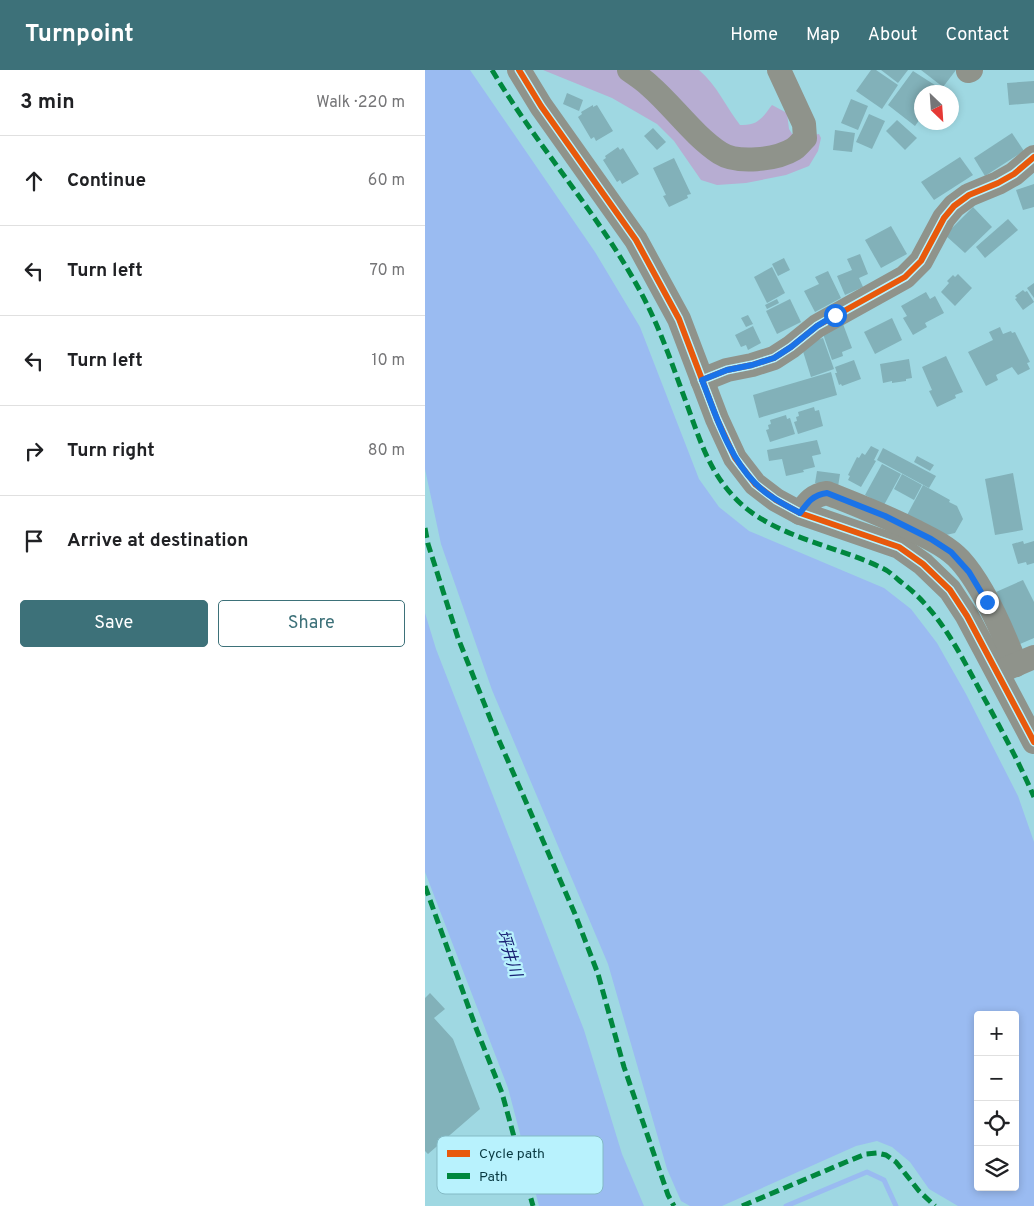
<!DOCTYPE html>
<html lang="en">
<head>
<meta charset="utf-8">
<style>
  body { margin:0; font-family:Overpass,"Noto Sans JP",sans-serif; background:#f6f6f6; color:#202124 }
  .controls { position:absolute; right:15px; bottom:15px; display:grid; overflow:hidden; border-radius:5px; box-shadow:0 2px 8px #0003 }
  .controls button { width:45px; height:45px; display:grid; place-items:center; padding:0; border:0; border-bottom:1px solid #e0e0e0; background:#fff; color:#202124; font:25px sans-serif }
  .compass { position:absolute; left:489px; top:15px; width:45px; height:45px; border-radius:50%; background:#fff; box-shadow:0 2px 8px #0003; rotate:155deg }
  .stop { position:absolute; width:15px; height:15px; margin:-11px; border:4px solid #1a73e8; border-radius:50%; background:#fff }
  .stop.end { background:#1a73e8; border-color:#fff; box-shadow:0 1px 5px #0008 }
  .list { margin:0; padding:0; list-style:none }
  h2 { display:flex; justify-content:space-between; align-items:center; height:65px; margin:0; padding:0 20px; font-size:21px }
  h2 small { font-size:16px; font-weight:400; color:#757577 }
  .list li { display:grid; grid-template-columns:32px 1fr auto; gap:15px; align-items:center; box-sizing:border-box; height:90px; padding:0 20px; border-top:1px solid #e0e0e0 }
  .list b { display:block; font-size:19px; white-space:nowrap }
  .list em { font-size:16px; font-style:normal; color:#757577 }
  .actions { display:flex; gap:10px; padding:15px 20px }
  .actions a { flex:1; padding:11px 0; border:1px solid #3d7179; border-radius:5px; text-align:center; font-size:18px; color:#3d7179 }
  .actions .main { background:#3d7179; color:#fff }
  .icon { flex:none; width:28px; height:28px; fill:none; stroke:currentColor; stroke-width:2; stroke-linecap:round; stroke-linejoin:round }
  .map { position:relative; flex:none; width:609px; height:1136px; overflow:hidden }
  header { display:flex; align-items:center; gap:30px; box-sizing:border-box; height:70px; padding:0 25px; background:#3d7179; color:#fff }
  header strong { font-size:24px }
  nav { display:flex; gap:28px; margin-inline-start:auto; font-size:18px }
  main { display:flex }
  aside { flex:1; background:#fff }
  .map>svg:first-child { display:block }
</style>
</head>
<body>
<header>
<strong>Turnpoint</strong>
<nav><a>Home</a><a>Map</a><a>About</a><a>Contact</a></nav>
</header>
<main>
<aside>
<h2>3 min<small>Walk · 220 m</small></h2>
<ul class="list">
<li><svg class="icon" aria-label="ahead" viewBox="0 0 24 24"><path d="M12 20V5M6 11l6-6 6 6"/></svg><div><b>Continue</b></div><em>60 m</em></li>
<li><svg class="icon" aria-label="left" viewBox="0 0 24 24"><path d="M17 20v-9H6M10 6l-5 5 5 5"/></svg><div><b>Turn left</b></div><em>70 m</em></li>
<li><svg class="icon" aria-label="left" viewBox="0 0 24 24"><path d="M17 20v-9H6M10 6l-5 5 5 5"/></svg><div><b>Turn left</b></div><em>10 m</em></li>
<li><svg class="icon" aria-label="right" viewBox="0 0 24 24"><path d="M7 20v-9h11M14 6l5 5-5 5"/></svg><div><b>Turn right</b></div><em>80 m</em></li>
<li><svg class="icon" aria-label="arrive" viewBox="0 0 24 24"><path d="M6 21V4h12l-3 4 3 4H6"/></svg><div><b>Arrive at destination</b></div></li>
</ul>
<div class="actions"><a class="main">Save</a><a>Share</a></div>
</aside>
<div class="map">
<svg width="609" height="1136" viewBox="0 0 609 1136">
  <rect width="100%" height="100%" fill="#9fd8e2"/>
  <path fill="#b7add2" d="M118,0H274C292,15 301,37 315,55C333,56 337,48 347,35L362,43L364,59L370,68L394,64L396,68L393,81L384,96L361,105L321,113L292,115L276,110L249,71L232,54L187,28Z"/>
  <g fill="#9abbf1" fill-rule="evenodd">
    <path d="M0,0H45L170,182L215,257L274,409L294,437L324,461L459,518L486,539L512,573L541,624L593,726L609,772V1136H533L504,1119L485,1092L467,1077L452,1071L431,1076L297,1136H265L256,1131L242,1099L183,894L67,620L16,474L0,399ZM553,945H590V1117H553Z"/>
    <polygon points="0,543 11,579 159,960 197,1084 219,1136 114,1136 83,1018 0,802"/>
  </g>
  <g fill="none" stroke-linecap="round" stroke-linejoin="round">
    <polyline stroke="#9abbf1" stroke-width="5" points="361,1136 442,1102 459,1110 471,1136"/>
  </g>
  <g fill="#82b1b9">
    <polygon points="446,0 451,0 473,15 457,39 431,21"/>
    <polygon points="456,0 483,0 473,13"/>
    <polygon points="496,0 531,0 518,17"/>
    <polygon points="488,1 516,19 514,22 497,22 497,46 490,56 463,35"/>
    <polygon points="609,11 609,33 584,35 582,13"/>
    <polygon points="142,23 158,30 154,41 138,34"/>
    <polygon points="426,29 443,36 433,60 416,53"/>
    <polygon points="168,35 168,37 172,35 188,61 171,71 169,67 166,69 153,47 157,44 156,42"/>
    <polygon points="444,44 460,51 447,79 431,72"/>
    <polygon points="472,50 492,68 480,80 461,61"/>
    <polygon points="228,58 241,72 232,80 219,66"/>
    <polygon points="410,60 430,63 427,82 408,80"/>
    <polygon points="587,63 599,81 560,106 549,88"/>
    <polygon points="193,77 195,80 198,78 214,104 197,114 195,110 192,112 178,90 181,88 180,86"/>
    <polygon points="535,87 548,105 509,130 496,112"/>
    <polygon points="249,88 266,124 262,125 263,128 244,137 238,126 241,125 228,98"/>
    <polygon points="609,114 609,137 598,140 591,120"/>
    <polygon points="548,137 567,157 540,183 520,165"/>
    <polygon points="583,149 593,160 560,188 551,177"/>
    <polygon points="466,156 482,184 456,198 440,170"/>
    <polygon points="435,184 443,204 434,208 438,217 420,225 412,206 427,200 422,189"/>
    <polygon points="359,188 365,200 353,206 347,194"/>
    <polygon points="347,197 360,223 342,233 329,207"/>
    <polygon points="403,201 416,228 390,242 379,221 394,214 390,207"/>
    <polygon points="533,204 547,218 530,236 516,222 524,213 522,211 528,205 530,207"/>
    <polygon points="609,213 609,228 602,218"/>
    <polygon points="598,220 600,222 602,221 609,232 598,240 590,229 592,228 590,226"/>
    <polygon points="501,222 505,229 510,226 519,243 500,253 502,257 488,265 478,248 482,246 476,236"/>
    <polygon points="352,229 354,233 342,239 340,235"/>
    <polygon points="365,229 376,252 352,264 341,241"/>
    <polygon points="323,245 328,254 321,257 316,248"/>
    <polygon points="467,248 477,270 450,284 439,262"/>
    <polygon points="418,254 427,278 417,282 418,286 407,290 397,261"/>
    <polygon points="328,256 336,273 323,280 321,275 316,277 310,265"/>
    <polygon points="575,257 578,264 586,261 587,263 590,262 605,292 602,293 605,299 593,305 587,297 571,305 573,310 561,316 543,282 568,270 564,262"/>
    <polygon points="398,268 409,299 386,307 376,275"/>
    <polygon points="521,286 538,322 530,325 531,328 512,337 504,321 507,320 497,297"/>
    <polygon points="484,289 487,308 481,309 481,311 467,313 467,311 458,313 455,294"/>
    <polygon points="429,290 436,309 417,316 416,314 414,315 410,303 412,303 410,297"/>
    <polygon points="406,302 412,325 334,348 328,325"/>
    <polygon points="389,337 390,341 394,340 398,356 373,364 369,352 372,351 371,347 374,346 373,342"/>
    <polygon points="361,345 362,349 365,348 370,364 345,372 341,360 344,359 343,355 346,354 345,350"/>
    <polygon points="392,370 396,384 387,386 390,397 378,400 379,402 361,406 357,389 344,391 342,380"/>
    <polygon points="446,376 454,380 449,390 451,391 436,417 423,410 425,406 423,405 432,387 434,388 437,383 440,385"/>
    <polygon points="458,378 511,406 504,418 452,390"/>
    <polygon points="492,386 509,395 505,401 489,392"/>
    <polygon points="457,394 476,404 459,435 440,425"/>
    <polygon points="392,401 415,404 413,417 390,413"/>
    <polygon points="588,403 598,460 570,465 560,409"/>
    <polygon points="477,404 497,415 489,430 469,419"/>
    <polygon points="498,415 525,430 524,432 532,436 538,449 530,463 516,466 481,447"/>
    <polygon points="598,471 599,474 609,471 609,493 602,495 601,492 593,494 587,474"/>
    <polygon points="598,510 609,532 609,568 595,574 571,522"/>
    <polygon points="5,923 20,939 9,948 28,969 55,1039 3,1084 0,1081 0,928"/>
  </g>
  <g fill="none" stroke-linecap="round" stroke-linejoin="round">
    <g stroke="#8f938b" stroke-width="24">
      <polyline points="94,0 116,36 211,170 254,249 292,349 310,388 330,414 351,430 375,443 474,477 498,494 525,520 542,546 609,672"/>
      <path d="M204,0C211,5 219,10 225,16C249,37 268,65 295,83C312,94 351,90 369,79C373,76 376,72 380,68L379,54L354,0"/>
      <polyline points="543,1 546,0"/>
      <polyline points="277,310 302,300 327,295 349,288 366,277 392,256 480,207 496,191 519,148 529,136 544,125 573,113 589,104 609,87"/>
      <path d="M375,443C383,432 388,425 402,423C432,435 461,446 490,461C506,469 523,477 535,490C557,514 579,564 591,595"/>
      <polyline points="576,601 609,587"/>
    </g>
    <g stroke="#00873e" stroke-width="5" stroke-dasharray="10 5" stroke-linecap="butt">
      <path d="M67,0C112,76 172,142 214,219C234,255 247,294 261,332C274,367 283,400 310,428C347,467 410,475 457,498C464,501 470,507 476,512C515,541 535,584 558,626C576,659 594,692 609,727"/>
      <polyline points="0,458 3,474 33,568 73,668 150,844 173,904 199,997 243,1125 249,1136"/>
      <polyline points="0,816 51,958 77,1023 108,1136"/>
      <polyline points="317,1136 421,1092 441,1084 452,1083 461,1085 471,1092 494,1121 510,1136"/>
    </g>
    <defs>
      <g id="cycleway">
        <polyline points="94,0 116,36 211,170 254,249 292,349 310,388 330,414 351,430 375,443 474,477 498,494 525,520 542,546 609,672"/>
        <polyline points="277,310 302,300 327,295 349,288 366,277 392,256 480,207 496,191 519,148 529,136 544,125 573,113 589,104 609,87"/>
      </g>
    </defs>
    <use href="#cycleway" stroke="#b8f2fd" stroke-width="9"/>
    <use href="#cycleway" stroke="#e8590c" stroke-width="6"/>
  </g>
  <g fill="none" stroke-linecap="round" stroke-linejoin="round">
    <path stroke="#1a73e8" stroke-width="6" d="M410,245L392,256L366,277L349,288L327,295L302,300L277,310C291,345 303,386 330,413C342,426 360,435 375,443C383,432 388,425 402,423L460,446L506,469L526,482L544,502L562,532"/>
  </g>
  <g text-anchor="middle" stroke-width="4.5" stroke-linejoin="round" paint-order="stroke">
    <g font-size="16" font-style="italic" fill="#192174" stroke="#b8f2fd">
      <text transform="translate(85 883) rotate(72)" y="6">坪井川</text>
    </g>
  </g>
  <rect x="12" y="1066" width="166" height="58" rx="8" fill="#b8f2fd" stroke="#83bac5" stroke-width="1"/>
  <rect x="22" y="1080" width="23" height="7" fill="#e8590c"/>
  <rect x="22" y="1103" width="23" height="6" fill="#00873e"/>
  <g font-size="14" fill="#083941">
    <text x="54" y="1088">Cycle path</text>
    <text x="54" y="1111">Path</text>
  </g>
</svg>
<div class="controls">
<button>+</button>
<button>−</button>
<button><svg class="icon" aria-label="locate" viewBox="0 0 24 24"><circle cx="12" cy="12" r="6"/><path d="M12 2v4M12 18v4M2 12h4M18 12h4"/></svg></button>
<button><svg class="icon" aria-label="layers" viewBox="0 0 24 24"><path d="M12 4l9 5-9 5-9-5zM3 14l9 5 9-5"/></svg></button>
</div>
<svg class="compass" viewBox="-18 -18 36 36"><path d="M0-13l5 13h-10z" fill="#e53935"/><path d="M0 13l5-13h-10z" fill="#757577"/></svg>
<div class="stop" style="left:410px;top:245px"></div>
<div class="stop end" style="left:562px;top:532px"></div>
</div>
</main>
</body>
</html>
